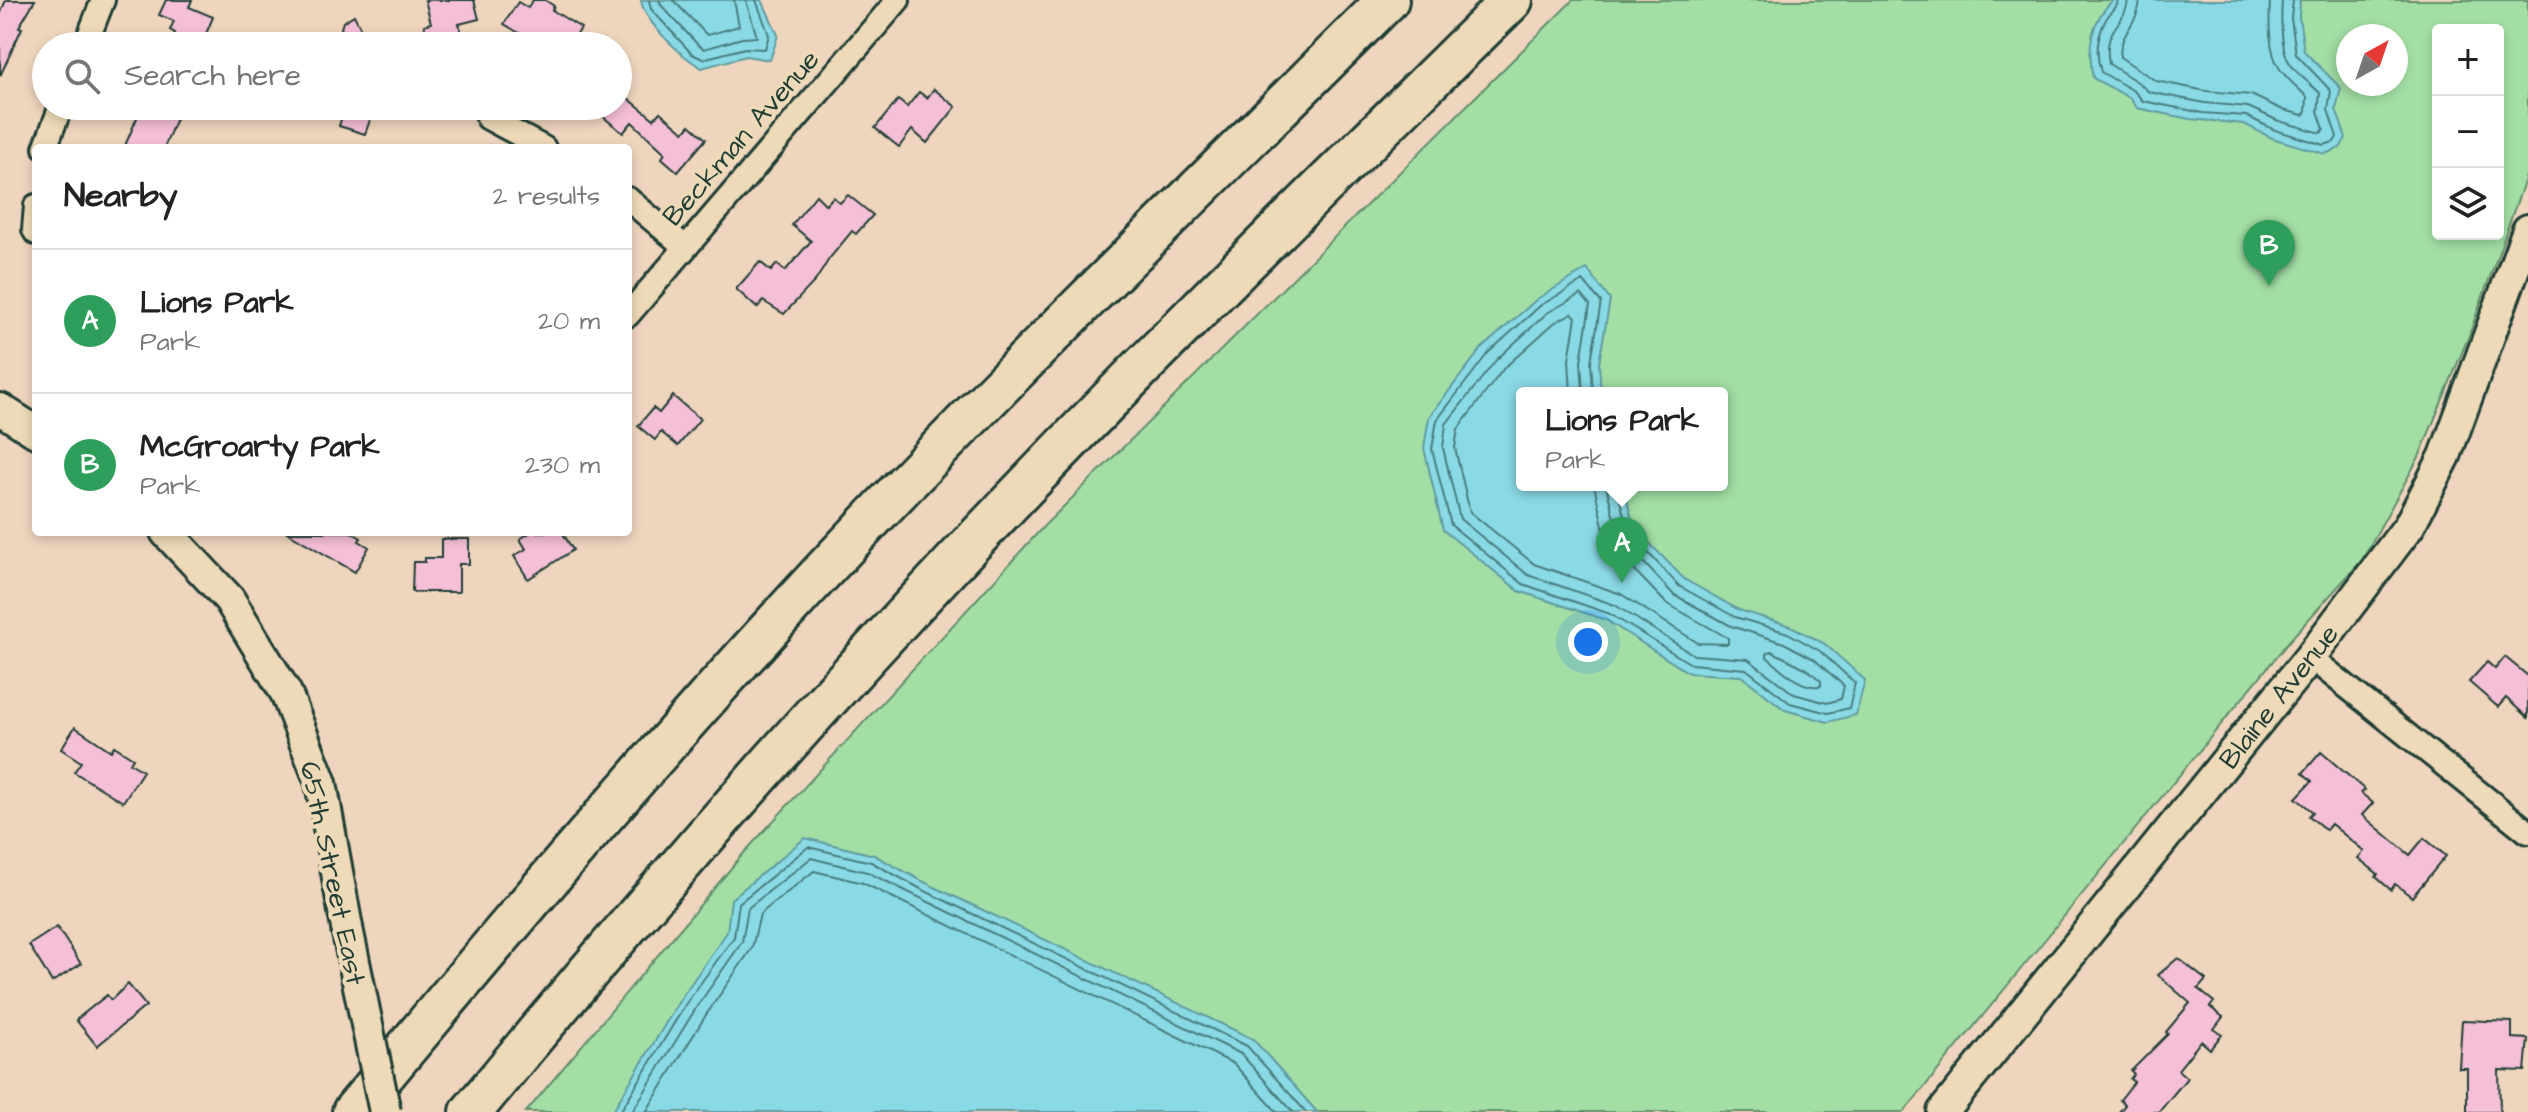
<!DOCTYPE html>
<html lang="en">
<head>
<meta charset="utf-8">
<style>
  body { margin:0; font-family:"Architects Daughter",sans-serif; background:#f2f2f2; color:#222 }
  .controls { position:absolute; right:24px; top:24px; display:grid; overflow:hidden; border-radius:8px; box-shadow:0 4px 12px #0003 }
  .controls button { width:72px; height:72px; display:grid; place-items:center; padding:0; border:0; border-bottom:2px solid #e0e0e0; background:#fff; color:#222; font:40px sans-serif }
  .compass { position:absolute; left:2336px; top:24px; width:72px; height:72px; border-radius:50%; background:#fff; box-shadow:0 4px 12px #0003; rotate:40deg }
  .you { position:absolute; left:1588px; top:642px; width:28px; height:28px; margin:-20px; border:6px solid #fff; border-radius:50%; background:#1a73e8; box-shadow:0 0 0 12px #1a73e833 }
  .badge { display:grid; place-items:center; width:52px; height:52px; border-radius:50%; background:#d1495b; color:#fff; font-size:26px; font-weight:700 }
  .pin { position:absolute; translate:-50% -66px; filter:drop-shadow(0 2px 4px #0008) }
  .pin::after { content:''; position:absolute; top:42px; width:28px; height:24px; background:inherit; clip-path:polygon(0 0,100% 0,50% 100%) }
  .popup { position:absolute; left:1516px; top:387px; width:212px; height:104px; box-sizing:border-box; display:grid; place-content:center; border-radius:8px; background:#fff; filter:drop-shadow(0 2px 6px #0005); font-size:26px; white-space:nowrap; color:#767676 }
  .popup b { font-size:30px; color:#222 }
  .popup::after { content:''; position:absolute; left:50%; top:100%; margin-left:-16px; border:16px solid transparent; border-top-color:#fff }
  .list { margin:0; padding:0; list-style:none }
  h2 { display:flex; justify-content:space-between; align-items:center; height:104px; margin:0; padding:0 32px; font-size:34px }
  h2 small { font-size:26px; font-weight:400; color:#767676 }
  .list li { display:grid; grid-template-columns:52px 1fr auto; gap:24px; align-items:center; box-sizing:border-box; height:144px; padding:0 32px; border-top:2px solid #e0e0e0 }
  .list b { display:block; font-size:30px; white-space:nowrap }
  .list p { margin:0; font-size:26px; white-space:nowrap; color:#767676 }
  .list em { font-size:26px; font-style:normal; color:#767676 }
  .icon { flex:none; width:44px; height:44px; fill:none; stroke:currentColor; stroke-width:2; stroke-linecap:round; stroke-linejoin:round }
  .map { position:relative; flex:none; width:2528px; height:1112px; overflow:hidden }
  .search { position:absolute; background:#fff; box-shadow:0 4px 12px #0003; left:32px; top:32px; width:600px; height:88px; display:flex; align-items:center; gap:20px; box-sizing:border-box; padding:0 28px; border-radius:44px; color:#767676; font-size:30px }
  .panel { position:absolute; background:#fff; box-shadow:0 4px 12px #0003; left:32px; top:144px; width:600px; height:392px; border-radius:8px }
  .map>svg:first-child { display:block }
</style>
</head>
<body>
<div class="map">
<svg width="2528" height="1112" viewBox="0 0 2528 1112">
  <rect width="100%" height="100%" fill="#f0d5be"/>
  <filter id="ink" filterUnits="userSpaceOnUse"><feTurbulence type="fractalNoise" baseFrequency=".0125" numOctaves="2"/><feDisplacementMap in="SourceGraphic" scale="16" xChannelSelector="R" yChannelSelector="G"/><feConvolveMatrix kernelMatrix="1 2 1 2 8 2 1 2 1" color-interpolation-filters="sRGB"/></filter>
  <g filter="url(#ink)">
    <path fill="#a3dfa5" stroke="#618e6c" stroke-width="2" fill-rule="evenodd" d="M1573,0H2528V171L2468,338L2419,457L2362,560L2290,640L1904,1112H526L743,854L1044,526ZM2438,30H2498V234H2438ZM2348,36H2396V84H2348ZM1522,393H1722V485H1522Z"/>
    <g fill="#8adae6" stroke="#5f9b9f" stroke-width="2">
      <path d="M641,0H762L778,35L770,60L746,56L702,68C682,57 644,22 641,0Z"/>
      <path d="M2113,0H2300L2299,17L2304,51L2341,88L2336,109L2346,138L2340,148L2325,154L2272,138L2244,124L2190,119L2137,108L2130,98L2093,78C2087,47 2090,22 2113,0Z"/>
      <polygon points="1587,269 1610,300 1599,363 1601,393 1522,393 1522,485 1623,485 1634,527 1684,579 1739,610 1791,626 1825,644 1865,680 1856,715 1828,722 1785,710 1742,676 1689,673 1606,620 1519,591 1443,530 1424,448 1429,417 1482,348 1537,299"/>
      <polygon points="805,838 874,855 924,882 1253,1039 1317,1112 612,1112 681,998 727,932 731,899"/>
    </g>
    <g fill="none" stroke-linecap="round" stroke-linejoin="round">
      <g stroke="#4a7c7b" stroke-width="2">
        <polyline points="649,0 651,9 692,54 703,59 745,48 765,49 769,35 756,0"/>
        <polyline points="659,0 661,5 698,45 704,49 742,38 757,37 746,0"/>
        <polyline points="673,0 707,35 739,26 734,0"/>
        <path d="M2118,0C2117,9 2113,9 2108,16C2097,33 2095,54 2101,72L2134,91L2143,101L2203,113L2246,116L2275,130L2324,145L2334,142L2337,137L2328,110L2331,91L2296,54L2291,18L2293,0"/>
        <path d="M2128,0C2126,25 2102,27 2109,64L2139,83L2149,92L2205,103L2248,107L2279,121L2321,133L2324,129L2318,111L2320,93C2310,83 2294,72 2288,60C2280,44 2281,17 2282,0"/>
        <path d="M2140,0C2139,23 2119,33 2120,57L2156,81L2206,91L2251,95L2283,110L2303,115L2306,112L2307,97C2298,88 2287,79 2280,69C2268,52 2269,20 2270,0"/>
        <polyline points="1571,393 1569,360 1576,317 1572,313 1554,323 1504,368 1458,429 1455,448 1470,512 1534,564 1621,594 1698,643 1728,644 1728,638 1666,603 1612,547 1605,535 1594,485"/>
        <polyline points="1583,393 1581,361 1590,305 1581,294 1547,313 1496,360 1446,424 1443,448 1460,519 1528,575 1615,605 1694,655 1748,659 1794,694 1827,703 1841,699 1844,686 1814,659 1784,643 1731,626 1673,594 1618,535 1606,485"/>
        <polyline points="1593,393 1591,362 1601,302 1583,281 1541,305 1488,353 1437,420 1432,449 1451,525 1523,584 1610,614 1691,664 1746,669 1790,703 1828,713 1849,708 1855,683 1820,651 1788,633 1735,617 1679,586 1628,531 1616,485"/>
        <path d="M1771,651L1807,669L1821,681V686C1800,689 1783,670 1767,657V653Z"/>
        <polyline points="620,1112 687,1002 734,937 739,903 808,847 871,862 921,889 1247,1046 1306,1112"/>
        <polyline points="632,1112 696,1008 742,942 748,908 811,858 867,872 1241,1054 1293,1112"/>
        <polyline points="646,1112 706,1015 752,948 760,914 814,871 863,883 1234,1064 1277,1112"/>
      </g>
    </g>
    <g fill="#f6bfd8" stroke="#1f3d34" stroke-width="2">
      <polygon points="6,0 35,0 19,27 22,28 0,76 0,15"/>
      <polygon points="166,0 192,0 189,7 213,17 201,46 169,46 175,33 170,30 174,21 159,15"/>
      <polygon points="425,0 474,0 479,19 459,24 464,39 446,43 446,46 430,46 424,25 431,23"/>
      <polygon points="533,0 545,0 554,6 552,10 581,28 570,46 541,46 504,24 518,2 528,8"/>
      <polygon points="354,15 361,29 357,42 345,37 341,28 343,22"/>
      <polygon points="934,89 956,107 927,143 912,130 899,147 875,128 898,100 907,107 919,92 927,98"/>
      <polygon points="618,90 654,119 660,112 684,132 690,125 706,139 678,172 662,158 665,153 632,122 623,133 590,106 618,106"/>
      <polygon points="142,106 181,106 164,148 124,148"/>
      <polygon points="345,106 375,106 365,134 339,126"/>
      <polygon points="816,195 826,205 833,197 840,203 848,195 873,215 856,234 852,231 829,259 816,280 784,314 763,301 757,308 736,289 760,262 771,271 777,264 785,271 811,241 792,225"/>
      <polygon points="673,396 700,419 678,446 661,432 655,440 638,426 653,408 659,413"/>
      <polygon points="287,532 351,532 361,538 359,541 369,547 355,572"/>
      <polygon points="531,532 562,532 573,550 528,579 514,556 526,549 520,539"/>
      <polygon points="441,539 469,539 469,564 459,564 459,592 412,592 413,562 425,562 425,558 441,558"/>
      <polygon points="2505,657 2528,676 2528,718 2506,698 2498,707 2469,682 2487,662 2495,669"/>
      <polygon points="75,727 111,751 114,746 133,758 130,763 143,771 123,802 74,772 81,762 61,749"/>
      <polygon points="2321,752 2365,790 2361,793 2373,803 2362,815 2410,855 2424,838 2446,856 2412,897 2395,884 2391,890 2376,877 2378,874 2358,858 2364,851 2331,824 2326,830 2309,816 2313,812 2296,798 2312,781 2303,773"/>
      <polygon points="57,927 81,964 52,982 29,945"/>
      <polygon points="2178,958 2206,980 2198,989 2214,1002 2210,1007 2223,1017 2214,1029 2222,1035 2210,1049 2201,1041 2178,1070 2187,1078 2159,1112 2119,1112 2125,1105 2120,1100 2134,1082 2130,1079 2134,1074 2131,1071 2168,1034 2166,1032 2190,1003 2158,975"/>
      <polygon points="128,984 146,1006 97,1046 76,1020 107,995 111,1000"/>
      <polygon points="2462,1020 2512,1022 2512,1038 2528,1039 2525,1071 2499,1070 2500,1112 2467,1112 2467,1068 2459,1068"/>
    </g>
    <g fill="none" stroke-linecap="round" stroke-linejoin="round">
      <defs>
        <g id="street">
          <polyline points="85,46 103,0"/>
          <polyline points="488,118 544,148"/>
          <polyline points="45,148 61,106"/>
          <polyline points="628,199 685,247"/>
          <polyline points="36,206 34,230 36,233"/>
          <polyline points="628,315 898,0"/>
          <polyline points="2310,657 2528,832"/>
        </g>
        <g id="secondary">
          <polyline points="0,409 36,432"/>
          <polyline points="166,532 229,599 286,693 321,783 347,928"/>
          <polyline points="1943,1112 2310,657 2409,526 2445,456 2528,230"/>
        </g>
        <g id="highway">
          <path d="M353,1112C501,934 651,757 808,587C995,385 1194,195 1388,0"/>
          <path d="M471,1112C627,923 789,738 956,560C1136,368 1325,184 1512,0"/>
        </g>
      </defs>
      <use href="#street" stroke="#1f3d34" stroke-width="28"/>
      <use href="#secondary" stroke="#1f3d34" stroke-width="36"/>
      <use href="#highway" stroke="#1f3d34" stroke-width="46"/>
      <use href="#street" stroke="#eedab8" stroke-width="22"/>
      <use href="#secondary" stroke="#eedab8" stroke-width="30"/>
      <use href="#highway" stroke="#eedab8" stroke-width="40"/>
      <defs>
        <polyline id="secondary-bridge" points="347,928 385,1112"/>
      </defs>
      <use href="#secondary-bridge" stroke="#1f3d34" stroke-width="36" stroke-linecap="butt"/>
      <use href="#secondary-bridge" stroke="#eedab8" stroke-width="30"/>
    </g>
  </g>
  <g text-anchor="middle" stroke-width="8" stroke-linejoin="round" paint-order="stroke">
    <g font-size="28" fill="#1f3d34" stroke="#eedab8">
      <text transform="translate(740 137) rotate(-49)" y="10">Beckman Avenue</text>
      <text transform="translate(2278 696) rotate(-52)" y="10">Blaine Avenue</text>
      <text transform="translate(334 873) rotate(78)" y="10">65th Street East</text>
    </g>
  </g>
</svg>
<div class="controls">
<button>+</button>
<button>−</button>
<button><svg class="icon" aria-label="layers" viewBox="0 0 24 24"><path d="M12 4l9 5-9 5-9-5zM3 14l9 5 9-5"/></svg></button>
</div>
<svg class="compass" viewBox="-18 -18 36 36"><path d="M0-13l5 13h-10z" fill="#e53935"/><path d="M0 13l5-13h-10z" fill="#767676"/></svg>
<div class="you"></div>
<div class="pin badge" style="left:1622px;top:583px;background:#2e9e5b">A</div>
<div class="popup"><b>Lions Park</b>Park</div>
<div class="pin badge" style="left:2269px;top:286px;background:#2e9e5b">B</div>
<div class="search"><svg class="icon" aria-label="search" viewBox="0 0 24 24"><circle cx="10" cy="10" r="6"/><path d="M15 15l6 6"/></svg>Search here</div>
<section class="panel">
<h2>Nearby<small>2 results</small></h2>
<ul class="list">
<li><span class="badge" style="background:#2e9e5b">A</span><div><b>Lions Park</b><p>Park</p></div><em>20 m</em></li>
<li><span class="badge" style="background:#2e9e5b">B</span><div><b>McGroarty Park</b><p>Park</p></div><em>230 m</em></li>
</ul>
</section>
</div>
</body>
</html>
